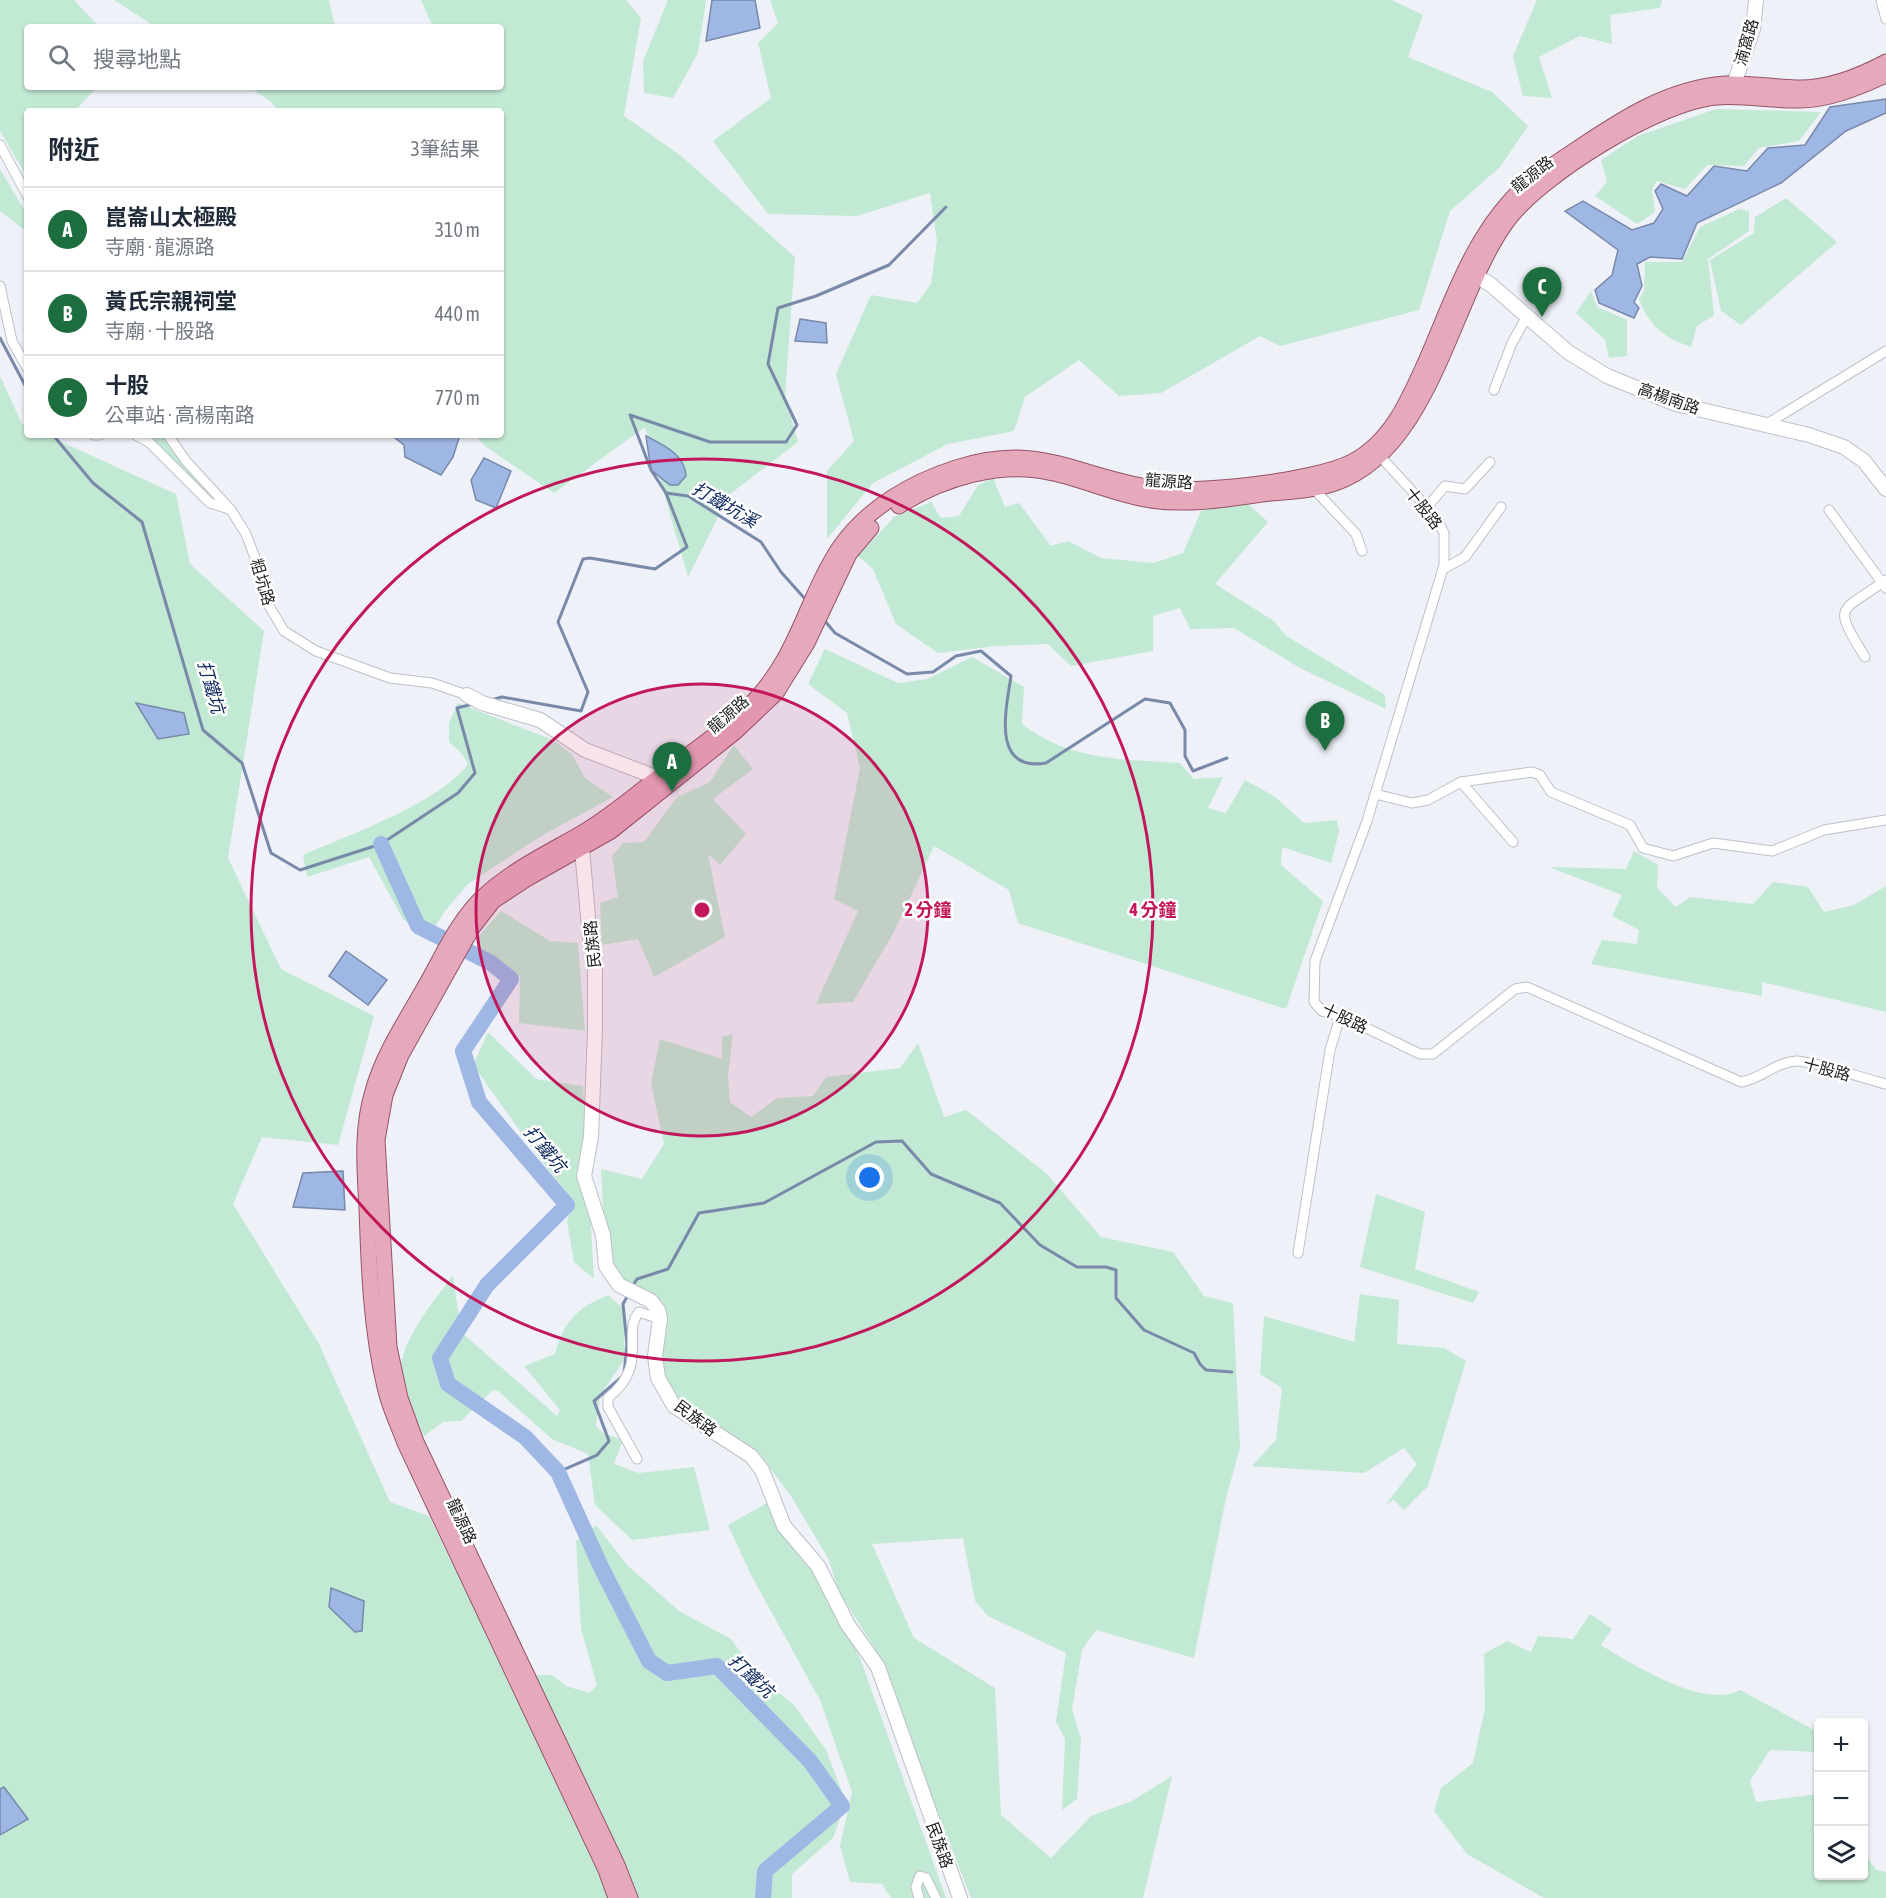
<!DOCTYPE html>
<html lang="zh-TW">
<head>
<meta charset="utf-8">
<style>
  body { margin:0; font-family:"Asap Condensed","Noto Sans TC",sans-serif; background:#f2f2f3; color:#1f2937 }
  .controls { position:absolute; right:18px; bottom:18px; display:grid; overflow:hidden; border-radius:6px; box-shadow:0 2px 4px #0004 }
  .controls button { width:54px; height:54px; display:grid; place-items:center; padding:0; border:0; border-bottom:2px solid #e0e1e3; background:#fff; color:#1f2937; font:30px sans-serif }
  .you { position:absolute; left:870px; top:1178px; width:21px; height:21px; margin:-15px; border:4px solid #fff; border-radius:50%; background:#1a73e8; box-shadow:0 0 0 9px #1a73e833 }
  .badge { display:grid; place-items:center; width:39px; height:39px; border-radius:50%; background:#1c6e3e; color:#fff; font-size:20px; font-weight:700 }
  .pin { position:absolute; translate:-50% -50px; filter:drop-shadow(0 2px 3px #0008) }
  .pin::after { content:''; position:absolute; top:32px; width:21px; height:18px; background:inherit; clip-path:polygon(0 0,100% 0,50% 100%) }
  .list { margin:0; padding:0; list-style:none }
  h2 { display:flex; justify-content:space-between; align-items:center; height:78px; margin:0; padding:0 24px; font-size:26px }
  h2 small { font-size:20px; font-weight:400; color:#747a83 }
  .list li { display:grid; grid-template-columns:39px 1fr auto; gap:18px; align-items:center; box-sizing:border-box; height:84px; padding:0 24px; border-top:2px solid #e0e1e3 }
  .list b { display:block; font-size:22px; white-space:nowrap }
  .list p { margin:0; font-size:20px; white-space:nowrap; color:#747a83 }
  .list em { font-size:20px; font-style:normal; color:#747a83 }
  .icon { flex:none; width:33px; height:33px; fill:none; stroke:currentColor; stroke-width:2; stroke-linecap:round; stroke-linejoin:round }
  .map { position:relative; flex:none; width:1886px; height:1898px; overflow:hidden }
  .search { position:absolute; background:#fff; box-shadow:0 2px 4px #0004; left:24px; top:24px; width:480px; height:66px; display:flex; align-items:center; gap:15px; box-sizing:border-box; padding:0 21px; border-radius:6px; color:#747a83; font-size:22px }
  .panel { position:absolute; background:#fff; box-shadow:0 2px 4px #0004; left:24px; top:108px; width:480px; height:330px; border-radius:6px }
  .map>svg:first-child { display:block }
</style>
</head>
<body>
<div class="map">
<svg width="1886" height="1898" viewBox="0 0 1886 1898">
  <rect width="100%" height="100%" fill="#eef1f8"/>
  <g fill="#c2e9d3">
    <polygon points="0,0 74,0 99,27 27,27 27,87 97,87 75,111 27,111 27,177 0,131"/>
    <polygon points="114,0 329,0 335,27 156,27"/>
    <polygon points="421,0 626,0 641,18 624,116 680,155 795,257 785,395 798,442 729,495 688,577 645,427 554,493 485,446 475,435 501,435 501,111 279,111 270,101 249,87 501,87 501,27 433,27"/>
    <polygon points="668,0 706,0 698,53 673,98 644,93 643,61"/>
    <polygon points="770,0 1392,0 1423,15 1408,57 1492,92 1528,126 1500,167 1450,211 1419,310 1280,346 1260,336 1161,393 1119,396 1079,360 1025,397 1014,431 948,444 873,483 827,539 827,471 854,441 836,374 871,295 917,303 931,284 937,241 930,193 857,216 768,214 713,141 771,98 758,43 778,23"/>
    <polygon points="1537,0 1662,0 1660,8 1610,15 1612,44 1580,36 1539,57 1552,98 1523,96 1513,56"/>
    <polygon points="1716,109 1821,112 1799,141 1759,148 1744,166 1707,165 1685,189 1657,181 1652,189 1655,212 1637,224 1595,196 1607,182 1601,160 1638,136"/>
    <polygon points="0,169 27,215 27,232 0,211"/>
    <polygon points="1786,198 1837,242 1741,325 1721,311 1710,260 1754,233 1755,217"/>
    <path d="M1739,209L1749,211V231L1708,259L1714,315L1697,326L1691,347C1663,337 1650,327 1639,299L1644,290L1645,262H1682L1700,227Z"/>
    <polygon points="1591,291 1597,307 1627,320 1627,356 1609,358 1605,340 1576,313"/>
    <polygon points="0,376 22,424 27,426 27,435 46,435 176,494 190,564 264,631 228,858 281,969 374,1016 338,1145 262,1137 233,1204 318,1342 390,1502 429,1516 615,1898 0,1898"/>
    <polygon points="141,435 163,435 208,488 207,496"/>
    <polygon points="993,478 1005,507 1019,503 1051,546 1068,541 1101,558 1154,563 1183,553 1202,509 1248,504 1268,522 1215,584 1274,621 1286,636 1385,695 1386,709 1300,668 1234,628 1190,629 1180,608 1153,616 1153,651 1071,666 1048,644 996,646 938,653 896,624 873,569 858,556 894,517 931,502 941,518 959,516 978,485"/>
    <path d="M825,649L898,683L927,679L972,657L1024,687L1022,724C1070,761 1122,759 1180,763L1194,779L1223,777L1208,808L1226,813L1245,780L1274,796L1304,823L1337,820L1339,832L1331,863L1282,847L1281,865L1323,901L1286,1009L1018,923L1009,890L934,846L894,932L853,1002L816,1004L858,911L834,899L860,768L847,713L808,684Z"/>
    <path d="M458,703L553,740L572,754L585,778L613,797L543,835L468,884L444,912L428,939L403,919L369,857L307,877L303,855C347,836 441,802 468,764L462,754L449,742V723Z"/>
    <polygon points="734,745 753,769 713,799 746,834 720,865 708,854 725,937 654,977 638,939 602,945 600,903 618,897 612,856 623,843 644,842 677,797 710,782"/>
    <polygon points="1634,851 1658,865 1657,888 1676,907 1690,897 1753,904 1773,882 1808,887 1824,912 1854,905 1886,886 1886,1012 1762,982 1762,996 1591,964 1602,940 1637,944 1639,930 1612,916 1622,895 1549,867 1626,869"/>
    <polygon points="501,911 550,941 578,943 585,1031 519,1023 520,977 479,948 478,937"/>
    <polygon points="488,1032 536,1079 583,1086 594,1279 574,1262 567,1222 573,1200 540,1159 473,1065"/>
    <polygon points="733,1034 728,1075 730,1102 751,1117 777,1098 813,1096 826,1077 900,1068 918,1043 944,1117 966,1110 1046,1173 1101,1237 1173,1252 1204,1296 1233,1303 1240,1448 1226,1498 1194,1658 1096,1630 1082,1650 1072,1709 1081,1739 1077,1799 1062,1810 1065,1739 1056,1721 1066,1653 988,1616 975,1601 963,1538 872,1544 914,1638 995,1688 1001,1815 1051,1858 1091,1816 1132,1801 1172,1776 1143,1898 971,1898 874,1647 839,1592 828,1558 791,1496 759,1453 711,1427 680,1405 660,1377 658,1309 610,1269 605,1244 601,1169 642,1179 664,1144 651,1083 660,1039 722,1059 722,1037"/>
    <polygon points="1376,1194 1425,1212 1415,1269 1479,1292 1473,1303 1360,1267"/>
    <path d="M453,1275L461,1332L557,1416L560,1410L524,1366L555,1354C564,1321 577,1308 608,1295L623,1308L625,1358L600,1396L596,1426L603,1433L623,1440L614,1464L639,1473L694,1467L710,1530L632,1540L595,1505L588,1454L552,1439L498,1391L493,1390L461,1421L443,1422L424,1436C417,1419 403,1391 401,1374C398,1342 436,1299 453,1275Z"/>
    <polygon points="1360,1294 1399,1300 1397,1344 1444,1348 1466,1361 1428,1486 1404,1510 1394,1500 1386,1504 1417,1464 1404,1448 1364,1473 1252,1466 1276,1440 1282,1388 1260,1374 1264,1316 1354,1342"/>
    <polygon points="774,1499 818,1575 860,1658 946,1898 891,1898 882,1884 850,1882 840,1846 852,1792 820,1700 750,1573 728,1525"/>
    <polygon points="596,1525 627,1565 679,1611 731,1639 756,1674 794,1705 826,1750 846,1802 833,1838 792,1874 792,1898 636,1898 619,1851 567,1750 535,1675 552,1675 566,1686 589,1693 597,1685 581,1629 576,1541"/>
    <path d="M1590,1614L1612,1629L1601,1645C1632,1664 1704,1710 1740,1690L1818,1732V1752L1770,1750L1750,1781L1756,1802L1818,1794V1876H1864V1853L1876,1870L1886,1872V1898H1544L1467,1854L1434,1811L1441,1788L1473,1763L1485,1708L1484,1654L1507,1641L1531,1652L1538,1636L1573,1639Z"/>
  </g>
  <g fill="#9fb7e4" stroke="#7889aa" stroke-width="1.5">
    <polygon points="712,0 755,0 760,28 706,41"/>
    <polygon points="1886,99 1886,113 1846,131 1781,183 1697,223 1682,259 1650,257 1637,264 1642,286 1634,302 1639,308 1634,318 1599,303 1595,290 1612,275 1618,250 1565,211 1583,201 1632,230 1654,223 1663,209 1655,191 1661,184 1687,196 1714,166 1747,171 1768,148 1805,145 1830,107"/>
    <polygon points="800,319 826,323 827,343 795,341"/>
    <polygon points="391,435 455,435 459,438 453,457 441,475 405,457 404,445"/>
    <path d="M646,436C663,445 685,454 686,476L678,485H670L651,470Z"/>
    <polygon points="484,458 511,471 496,508 476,500 471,480"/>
    <polygon points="136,703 184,713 189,734 158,739"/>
    <polygon points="346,951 387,980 368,1005 329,976"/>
    <polygon points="343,1171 345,1210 293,1207 303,1173"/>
    <polygon points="331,1588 364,1601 362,1631 355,1632 329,1607"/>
    <polygon points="4,1787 28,1819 0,1835 0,1789"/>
  </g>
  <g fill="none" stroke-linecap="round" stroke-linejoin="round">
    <g stroke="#7889aa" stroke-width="3">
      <polyline points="0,338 27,389"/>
      <polyline points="53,435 93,483 142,522 203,730 242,763 271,853 300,870 381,844 458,793 475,773 457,708 473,704"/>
      <polyline points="666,493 651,470 630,415 710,442 786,442 797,425 768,364 778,308 816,296 889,265 946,207"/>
      <path d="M824,620L835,633L907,674L933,672L956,656L981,651L1011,676C1006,710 991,772 1046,763L1145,699L1170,703L1185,730V756L1193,771L1227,758"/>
      <polyline points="491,700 502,697 581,711 588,692 558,622 583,559 590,558 655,569 687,547 666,493 688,496 761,542 781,572 806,600"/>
      <polyline points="632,1287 637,1279 668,1269 699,1213 764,1203 876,1142 902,1141 931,1174 1000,1203 1040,1245 1077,1267 1106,1267 1116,1270 1116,1298 1144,1330 1194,1353 1200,1364 1206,1370 1232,1372"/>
      <polyline points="558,1472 597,1455 609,1441 594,1401 624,1375 627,1344 623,1304 628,1295"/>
    </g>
    <polyline stroke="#9fb7e4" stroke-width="16" points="381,844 418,926 491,963 511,979 463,1051 479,1102 567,1205 487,1285 440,1358 448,1384 525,1437 558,1472 601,1567 649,1661 667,1673 717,1666 810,1761 842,1806 765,1871 763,1898"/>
    <defs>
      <g id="street">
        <polyline points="1881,0 1886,19"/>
        <polyline points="0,145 27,195"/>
        <polyline points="0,286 12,341 27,368"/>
        <polyline points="1494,390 1512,343 1527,316"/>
        <polyline points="1765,425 1886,351"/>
        <polyline points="94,435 99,435"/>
        <polyline points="136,435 150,443 210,503 229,509"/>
        <polyline points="168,435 186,461 231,510 246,534 265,584 268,604 284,631 316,651 390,678 432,683 467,695"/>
        <path d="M1377,453L1436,517L1444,533V565L1367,821L1315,961L1314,1002L1322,1011L1350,1020L1420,1054H1433L1515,989L1527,987L1741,1082C1761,1079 1776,1062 1796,1061C1811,1060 1868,1080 1886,1084"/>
        <polyline points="1313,488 1356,534 1362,551"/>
        <polyline points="1427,507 1445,486 1465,489 1490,462"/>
        <polyline points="1829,510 1886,588"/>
        <polyline points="1443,569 1465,557 1501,507"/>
        <path d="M1865,657C1832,603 1839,614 1886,580"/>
        <polyline points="1461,782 1513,842"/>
        <polyline points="1375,794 1412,803 1428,800 1461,782 1532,772 1540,775 1551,792 1630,825 1643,848 1673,856 1713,843 1772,851 1824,830 1886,820"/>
        <polyline points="1298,1253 1330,1050 1340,1017"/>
        <path d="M637,1459L608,1407V1398C650,1365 621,1333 639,1312L660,1319"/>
        <polyline points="919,1898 916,1887 920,1876 926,1878 936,1898"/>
      </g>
      <g id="secondary">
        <polyline points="1734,93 1734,84 1753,29 1756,0"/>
        <polyline points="1468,272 1490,284 1568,352 1607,376 1676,404 1809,435 1844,447 1864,461 1886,489"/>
        <polyline points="467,695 482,703 540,720 585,750 666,781"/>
        <polyline points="581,838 590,939 595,965 595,1029 591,1137 584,1176 603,1235 606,1266 619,1285 651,1301 658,1310 660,1319 655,1356 658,1378 674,1406 751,1456 762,1470 784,1526 818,1566 848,1625 878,1667 960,1898"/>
      </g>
      <g id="primary">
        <path d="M899,506C942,478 1002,460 1053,473C1086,480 1117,495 1151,500C1191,506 1231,498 1270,493C1292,491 1315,490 1335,483C1431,450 1451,301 1505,224C1537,177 1660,101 1717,97C1743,95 1769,100 1795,100C1827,101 1857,88 1886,75"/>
        <path d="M616,1898L606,1870L405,1443C398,1424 389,1406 385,1387C371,1329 369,1268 367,1209C365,1169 361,1130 373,1091C383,1054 407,1019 426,985C443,955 458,920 484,896C513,869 550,852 584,832C611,816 635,795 660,776C692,752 725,730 753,702C799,654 806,598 840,547C867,508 912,482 956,468C1041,441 1074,476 1153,488C1194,495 1315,481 1352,462C1392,441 1409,399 1427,359C1453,299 1475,230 1526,185C1541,172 1558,162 1574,151C1620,120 1668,88 1725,84C1748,83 1772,87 1796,88C1828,89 1858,77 1886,62"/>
        <polyline points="630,1898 617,1865 416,1442 400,1398 389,1347 377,1140 385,1095 401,1055 472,928 493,901 528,878 611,831 735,732 776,693 807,643 849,554 871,528"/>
      </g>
    </defs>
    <use href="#street" stroke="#bec0c8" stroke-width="11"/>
    <use href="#secondary" stroke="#bec0c8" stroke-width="16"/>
    <use href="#primary" stroke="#955368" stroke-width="17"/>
    <use href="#street" stroke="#fff" stroke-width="9"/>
    <use href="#secondary" stroke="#fff" stroke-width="14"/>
    <use href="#primary" stroke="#e6a9bb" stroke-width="15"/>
  </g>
  <circle cx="702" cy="910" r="226" fill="#c2185b" fill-opacity=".12"/>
  <g fill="none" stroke="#c2185b" stroke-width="3">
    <circle cx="702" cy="910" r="226"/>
    <circle cx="702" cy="910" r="451"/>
  </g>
  <g text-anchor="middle" stroke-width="5" stroke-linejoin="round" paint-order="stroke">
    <g font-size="16" fill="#1d1e21" stroke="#fff">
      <text transform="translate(1746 42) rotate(-74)" y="6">湳窩路</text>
      <text transform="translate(1532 174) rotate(-38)" y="6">龍源路</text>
      <text transform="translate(1669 398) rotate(19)" y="6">高楊南路</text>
      <text transform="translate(1169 481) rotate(4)" y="6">龍源路</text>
      <text transform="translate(1424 508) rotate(52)" y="6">十股路</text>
      <text transform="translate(263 582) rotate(74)" y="6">粗坑路</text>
      <text transform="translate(728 714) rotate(-41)" y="6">龍源路</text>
      <text transform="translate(592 944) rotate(-96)" y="6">民族路</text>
      <text transform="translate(1345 1018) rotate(25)" y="6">十股路</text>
      <text transform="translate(1827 1069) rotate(15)" y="6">十股路</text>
      <text transform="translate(696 1418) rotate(37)" y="6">民族路</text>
      <text transform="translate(462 1521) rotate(65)" y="6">龍源路</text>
      <text transform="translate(940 1845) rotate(70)" y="6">民族路</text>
    </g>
    <g font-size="18" font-style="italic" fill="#132c61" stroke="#fff">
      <text transform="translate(725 505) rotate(30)" y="6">打鐵坑溪</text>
      <text transform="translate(211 687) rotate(74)" y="6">打鐵坑</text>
      <text transform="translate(545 1149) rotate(50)" y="6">打鐵坑</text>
      <text transform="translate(751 1676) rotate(43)" y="6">打鐵坑</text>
    </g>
  </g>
  <circle cx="702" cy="910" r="9" fill="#c2185b" stroke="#fff" stroke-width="3"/>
  <g font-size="18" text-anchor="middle" font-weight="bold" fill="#c2185b" stroke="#fff" stroke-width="5" stroke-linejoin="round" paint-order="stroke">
    <text x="928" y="916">2 分鐘</text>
    <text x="1153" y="916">4 分鐘</text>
  </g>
</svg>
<div class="controls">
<button>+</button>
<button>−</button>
<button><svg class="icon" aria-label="layers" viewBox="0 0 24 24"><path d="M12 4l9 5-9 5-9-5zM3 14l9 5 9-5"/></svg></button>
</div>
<div class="you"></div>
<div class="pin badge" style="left:672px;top:792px">A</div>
<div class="pin badge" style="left:1325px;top:751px">B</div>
<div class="pin badge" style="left:1542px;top:317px">C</div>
<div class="search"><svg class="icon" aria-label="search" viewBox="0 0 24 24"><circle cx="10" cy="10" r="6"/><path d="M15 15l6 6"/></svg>搜尋地點</div>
<section class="panel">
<h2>附近<small>3筆結果</small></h2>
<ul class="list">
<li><span class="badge">A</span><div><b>崑崙山太極殿</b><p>寺廟 · 龍源路</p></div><em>310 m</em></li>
<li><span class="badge">B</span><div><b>黃氏宗親祠堂</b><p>寺廟 · 十股路</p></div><em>440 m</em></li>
<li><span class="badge">C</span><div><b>十股</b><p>公車站 · 高楊南路</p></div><em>770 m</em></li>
</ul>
</section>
</div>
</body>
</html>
